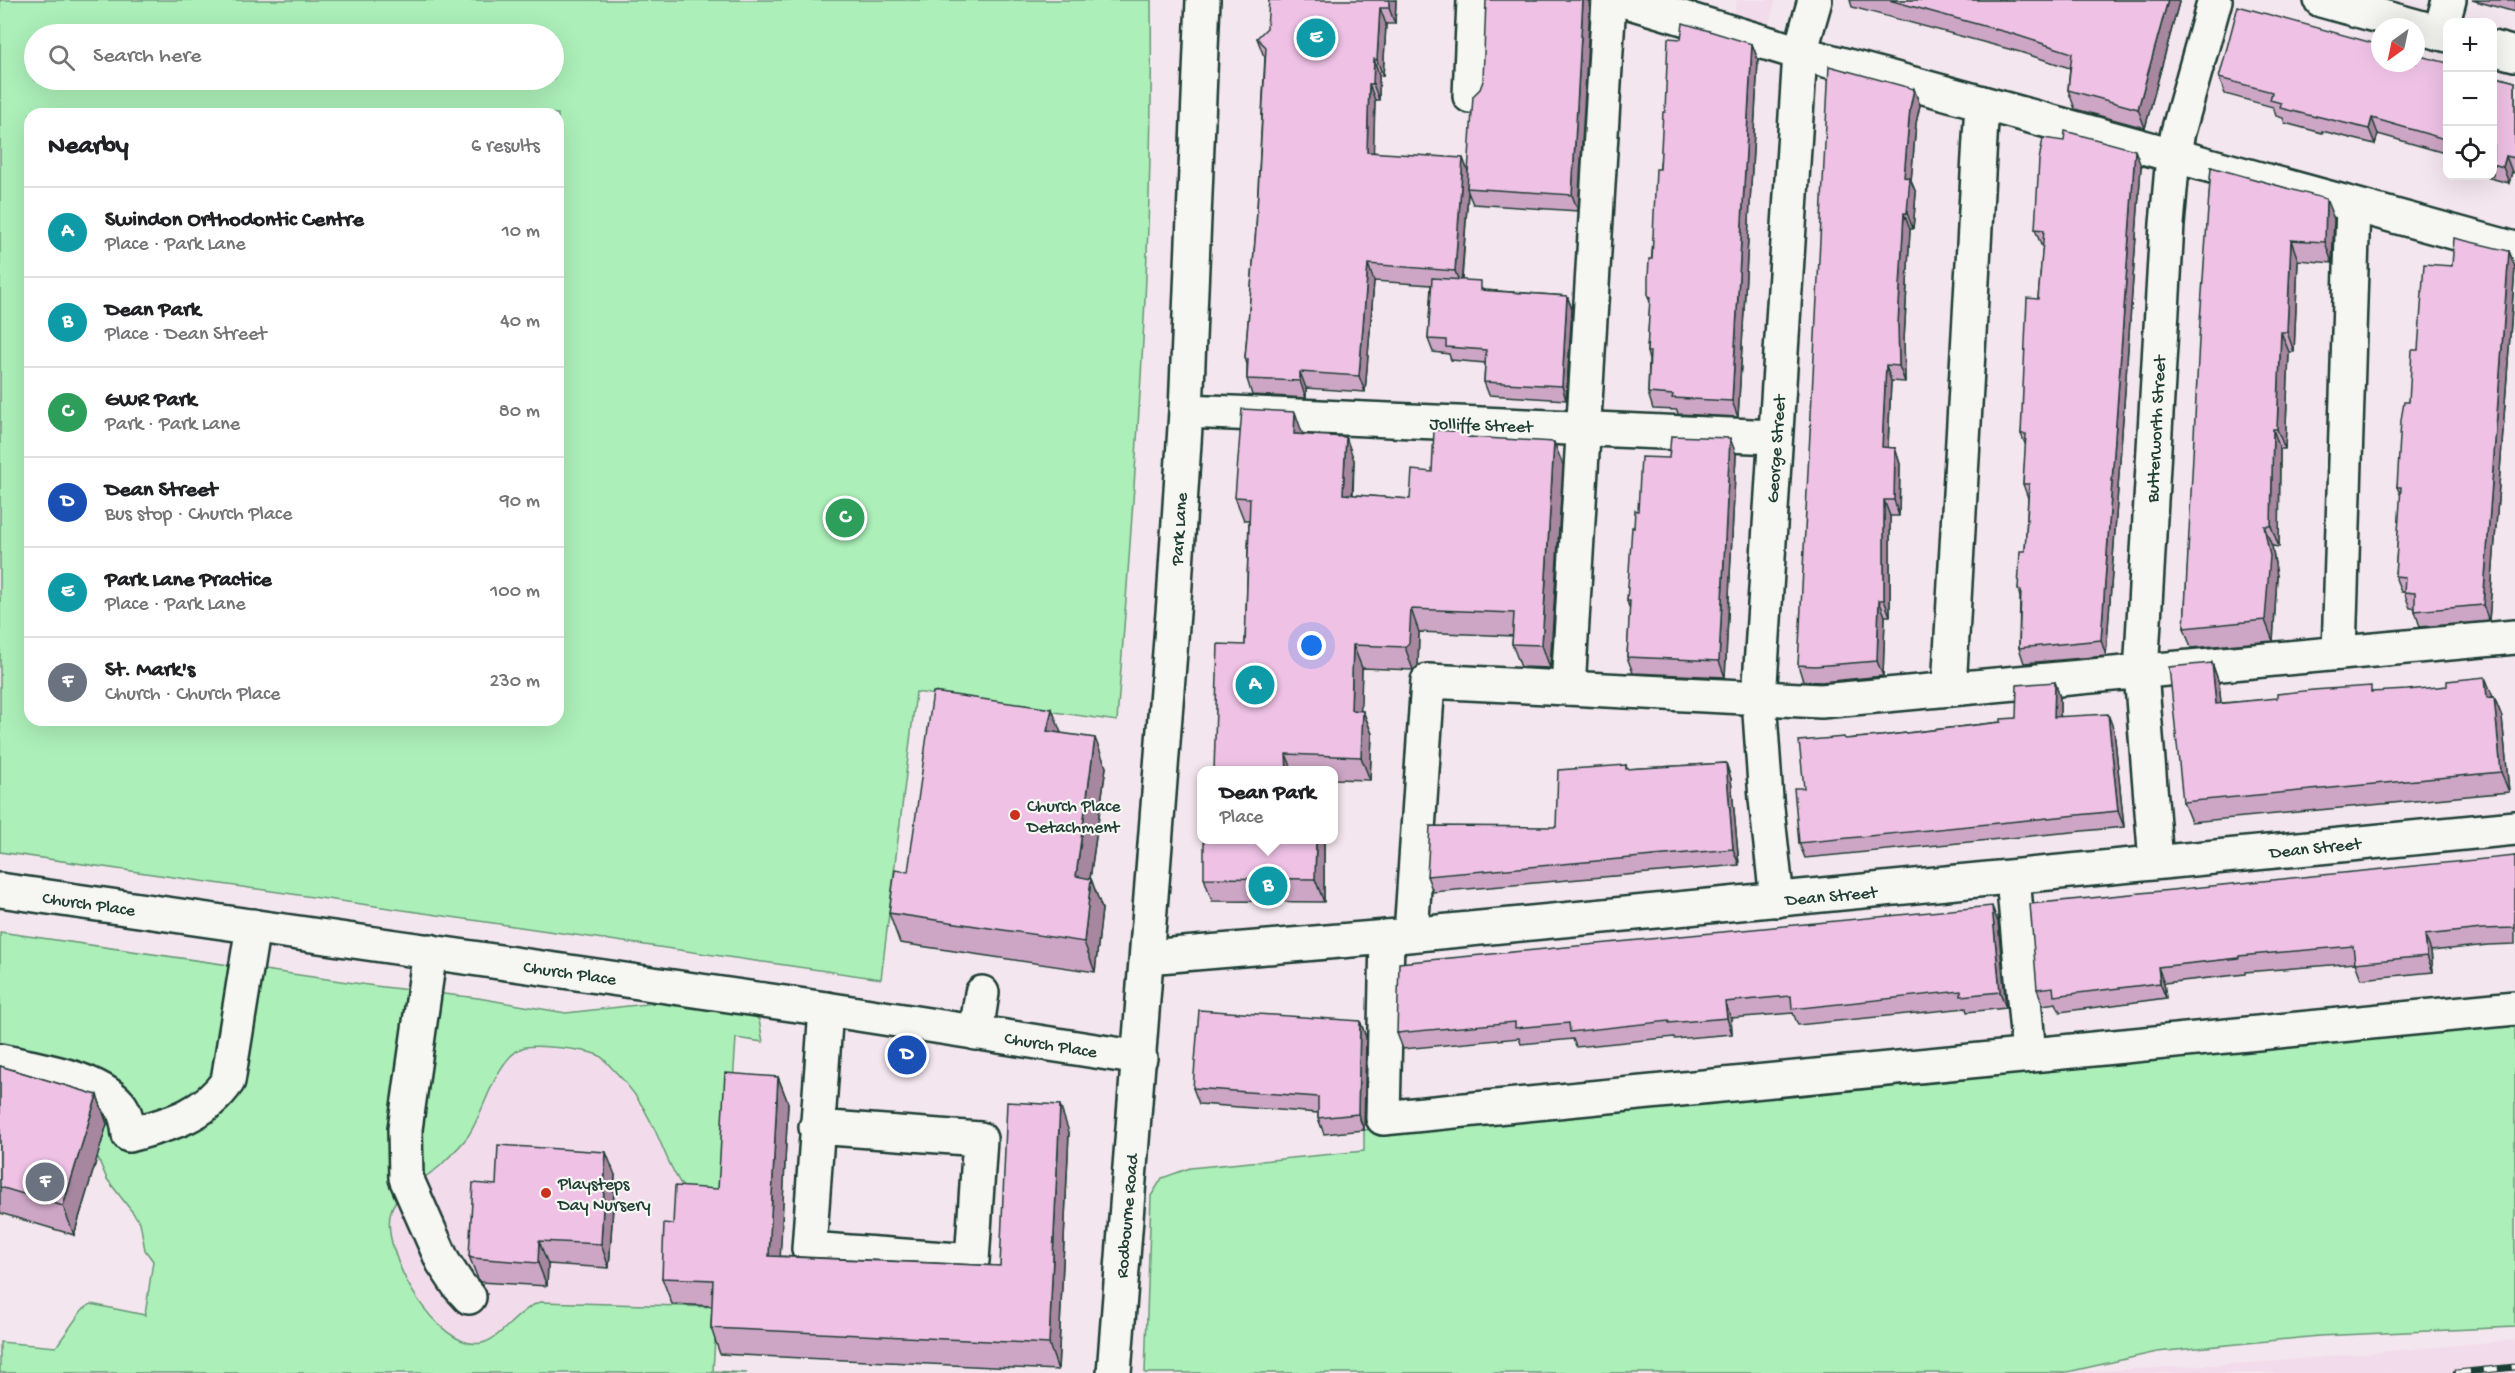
<!DOCTYPE html>
<html lang="en">
<head>
<meta charset="utf-8">
<style>
  body { margin:0; font-family:"Gochi Hand",sans-serif; background:#f2f2f2; color:#202124 }
  .controls { position:absolute; right:18px; top:18px; display:grid; overflow:hidden; border-radius:12px; box-shadow:0 6px 24px #0002 }
  .controls button { width:54px; height:54px; display:grid; place-items:center; padding:0; border:0; border-bottom:2px solid #e0e0e0; background:#fff; color:#202124; font:30px sans-serif }
  .compass { position:absolute; left:2371px; top:18px; width:54px; height:54px; border-radius:50%; background:#fff; box-shadow:0 6px 24px #0002; rotate:213deg }
  .you { position:absolute; left:1312px; top:646px; width:21px; height:21px; margin:-15px; border:4px solid #fff; border-radius:50%; background:#1a73e8; box-shadow:0 0 0 9px #1a73e833 }
  .badge { display:grid; place-items:center; width:39px; height:39px; border-radius:50%; background:#1a73e8; color:#fff; font-size:20px; font-weight:700 }
  .pin { position:absolute; translate:-50% -50%; border:3px solid #fff; box-shadow:0 2px 6px #0006 }
  .popup { position:absolute; left:1197px; top:766px; width:141px; height:78px; box-sizing:border-box; display:grid; place-content:center; border-radius:12px; background:#fff; filter:drop-shadow(0 2px 4px #0005); font-size:20px; white-space:nowrap; color:#757577 }
  .popup b { font-size:22px; color:#202124 }
  .popup::after { content:''; position:absolute; left:50%; top:100%; margin-left:-12px; border:12px solid transparent; border-top-color:#fff }
  .list { margin:0; padding:0; list-style:none }
  h2 { display:flex; justify-content:space-between; align-items:center; height:78px; margin:0; padding:0 24px; font-size:26px }
  h2 small { font-size:20px; font-weight:400; color:#757577 }
  .list li { display:grid; grid-template-columns:39px 1fr auto; gap:18px; align-items:center; box-sizing:border-box; height:90px; padding:0 24px; border-top:2px solid #e0e0e0 }
  .list b { display:block; font-size:22px; white-space:nowrap }
  .list p { margin:0; font-size:20px; white-space:nowrap; color:#757577 }
  .list em { font-size:20px; font-style:normal; color:#757577 }
  .icon { flex:none; width:33px; height:33px; fill:none; stroke:currentColor; stroke-width:2; stroke-linecap:round; stroke-linejoin:round }
  .map { position:relative; flex:none; width:2515px; height:1373px; overflow:hidden }
  .search { position:absolute; background:#fff; box-shadow:0 6px 24px #0002; left:24px; top:24px; width:540px; height:66px; display:flex; align-items:center; gap:15px; box-sizing:border-box; padding:0 21px; border-radius:33px; color:#757577; font-size:22px }
  .panel { position:absolute; background:#fff; box-shadow:0 6px 24px #0002; left:24px; top:108px; width:540px; height:618px; border-radius:18px }
  .map>svg:first-child { display:block }
</style>
</head>
<body>
<div class="map">
<svg width="2515" height="1373" viewBox="0 0 2515 1373">
  <rect width="100%" height="100%" fill="#f4e6ee"/>
  <filter id="ink" filterUnits="userSpaceOnUse"><feTurbulence type="fractalNoise" baseFrequency=".0167" numOctaves="2"/><feDisplacementMap in="SourceGraphic" scale="12" xChannelSelector="R" yChannelSelector="G"/><feConvolveMatrix kernelMatrix="1 2 1 2 8 2 1 2 1" color-interpolation-filters="sRGB"/></filter>
  <g filter="url(#ink)">
    <g fill="#f2dbeb">
      <polygon points="1737,0 1776,0 1766,33 1732,23"/>
      <polygon points="538,1047 600,1055 619,1075 650,1120 672,1169 685,1189 717,1307 540,1302 526,1307 495,1338 481,1343 461,1341 445,1331 408,1286 396,1260 389,1232 391,1210 398,1197 493,1084 505,1064 522,1048"/>
      <polygon points="2515,1340 2515,1373 2063,1373 2266,1362"/>
    </g>
    <g fill="#acefb9" stroke="#669676" stroke-width="1.5" fill-rule="evenodd">
      <path d="M0,0H1151C1154,241 1135,481 1117,721L916,692L881,979L0,852ZM34,34H554V80H34ZM30,114H558V720H30Z"/>
      <path d="M0,932L375,986L478,998L566,1013L664,1002L749,1011L759,1020L763,1042L736,1038L724,1216C712,1208 692,1199 683,1187C669,1168 662,1143 651,1122C642,1103 626,1082 611,1067C607,1063 603,1057 598,1055C586,1050 533,1043 522,1048C495,1060 484,1113 468,1136C461,1146 449,1157 440,1166C425,1179 397,1190 391,1211C379,1251 437,1352 482,1343C501,1339 516,1311 540,1302L717,1307L713,1371L747,1373H0V1342L56,1347L82,1310L91,1304L145,1315L153,1261L145,1250L140,1222L107,1179L94,1149L0,1092Z"/>
      <polygon points="2515,1017 2515,1327 2319,1336 2157,1352 2063,1373 1145,1373 1151,1196 1162,1178 1190,1168 1364,1151 1364,1130 1951,1069"/>
    </g>
    <g fill="none" stroke-linecap="round" stroke-linejoin="round">
      <defs>
        <g id="minor">
          <polyline points="1623,0 1800,53 2515,249"/>
          <polyline points="2321,0 2448,35"/>
          <polyline points="2440,33 2449,0"/>
          <polyline points="2492,48 2515,54"/>
          <polyline points="1470,96 1474,0"/>
          <polyline points="1186,411 1775,437"/>
          <polyline points="2339,653 2353,205"/>
          <polyline points="1568,688 1609,0"/>
          <polyline points="1949,689 1982,103"/>
          <polyline points="2156,862 2141,673 2167,224 2173,156 2178,132 2215,0"/>
          <polyline points="2013,878 2029,1055"/>
          <polyline points="0,890 826,1009 1140,1058"/>
          <polyline points="1777,900 1766,799 1759,699 1800,53 1815,0"/>
          <polyline points="1411,934 1428,681 1821,701 2515,637"/>
          <polyline points="1387,937 1383,1118 2515,1008"/>
          <polyline points="430,951 405,1129 406,1178 443,1262 459,1286 469,1297"/>
          <polyline points="1147,957 1387,937 2515,828"/>
          <polyline points="976,1033 982,993"/>
          <path d="M0,1061C33,1068 96,1077 119,1104C126,1112 128,1124 129,1135C169,1124 203,1117 228,1081L253,926"/>
          <polyline points="816,1127 980,1139 972,1261 809,1249 826,1009"/>
        </g>
        <polyline id="major" points="1114,1373 1174,600 1186,411 1203,0"/>
      </defs>
      <use href="#minor" stroke="#1f3d34" stroke-width="38"/>
      <use href="#major" stroke="#1f3d34" stroke-width="38"/>
      <use href="#minor" stroke="#f6f6f2" stroke-width="33"/>
      <use href="#major" stroke="#f6f6f2" stroke-width="33"/>
      <defs>
        <polyline id="rail" points="2456,1373 2515,1367"/>
      </defs>
      <use href="#rail" stroke="#1f3d34" stroke-width="7"/>
      <use href="#rail" stroke="#f6f6f2" stroke-width="4.5" stroke-dasharray="14" stroke-linecap="butt"/>
    </g>
    <g fill="#cda6c5" stroke="#1f3d34" stroke-width="1.5">
      <polygon points="1396,0 1395,24 1386,24 1383,76 1379,75 1379,100 1375,100 1373,152 1468,171 1590,6 1578,211 1473,204 1468,192 1462,280 1484,290 1567,296 1572,309 1566,400 1489,395 1484,382 1485,363 1451,360 1449,354 1433,352 1428,339 1431,285 1374,281 1365,392 1306,388 1306,398 1252,395 1247,379 1247,364 1245,358 1256,229 1265,57 1263,54 1257,38"/>
      <polygon points="1850,0 2178,0 2179,2 2145,128 2075,109 2068,90 2070,68 2020,52 1852,7"/>
      <polygon points="2472,0 2515,0 2515,12"/>
      <polygon points="1752,44 1758,60 1738,417 1678,414 1677,410 1653,409 1648,393 1649,360 1647,352 1650,302 1648,297 1665,112"/>
      <polygon points="2448,63 2448,154 2378,134 2375,144 2322,131 2322,133 2285,123 2283,118 2276,116 2273,107 2225,94 2219,78"/>
      <polygon points="2493,76 2515,82 2515,173 2512,172 2509,183 2482,176 2493,176"/>
      <polygon points="1914,89 1920,105 1916,123 1911,181 1916,193 1913,229 1910,229 1904,340 1905,382 1891,381 1888,448 1895,448 1900,464 1899,516 1890,516 1890,616 1885,616 1883,676 1821,682 1803,681 1798,665"/>
      <polygon points="2141,166 2106,656 2024,663 2019,648 2020,597 2018,589 2025,551 2028,498 2023,484 2026,446 2021,434 2038,299 2043,245 2041,245 2035,229"/>
      <polygon points="2211,167 2334,219 2332,263 2298,260 2294,352 2289,352 2285,449 2280,449 2279,547 2272,546 2277,576 2273,641 2191,648 2184,628"/>
      <polygon points="2509,251 2515,267 2489,621 2420,627 2415,611 2415,608 2410,608 2404,592 2401,592 2395,576 2401,496 2397,487 2409,402 2418,350 2452,266"/>
      <polygon points="1303,435 1354,460 1353,495 1410,499 1432,472 1471,437 1563,465 1550,668 1521,667 1512,644 1513,636 1419,632 1418,666 1413,670 1362,668 1360,711 1363,711 1372,734 1370,780 1334,779 1334,771 1214,771 1245,645 1249,520 1244,520 1235,497"/>
      <polygon points="1736,454 1725,677 1633,673 1627,657 1630,610 1627,601 1634,528 1638,511 1669,458"/>
      <polygon points="2212,663 2219,683 2221,703 2373,692 2494,697 2502,717 2509,792 2191,822 2183,802"/>
      <polygon points="2055,682 2060,698 2060,716 2114,730 2124,827 1805,858 1799,843 1804,788 1845,739 1881,736 2001,722 2016,718"/>
      <polygon points="1061,733 1106,767 1090,879 1091,879 1102,909 1095,972 900,943 889,913 908,872"/>
      <polygon points="1726,763 1731,779 1739,865 1433,892 1427,876 1556,827 1626,765 1627,769"/>
      <polygon points="1324,840 1324,902 1212,901 1204,878"/>
      <polygon points="2515,856 2515,944 2488,945 2431,951 2433,972 2361,979 2355,963 2245,972 2245,974 2164,983 2166,998 2060,1012 2056,1003 2043,1005 2037,989"/>
      <polygon points="1998,922 2006,1008 1967,1012 1966,1008 1798,1025 1793,1013 1731,1018 1732,1034 1675,1039 1674,1037 1576,1047 1573,1039 1521,1044 1519,1038 1403,1049 1397,1033"/>
      <polygon points="1360,1021 1366,1037 1364,1130 1324,1134 1318,1118 1318,1113 1199,1104 1193,1088"/>
      <polygon points="0,1066 97,1095 107,1124 74,1235 0,1213"/>
      <polygon points="778,1077 788,1103 780,1256 1000,1266 1069,1132 1058,1370 720,1354 711,1328 712,1306 672,1304 662,1278 673,1224 718,1189"/>
      <polygon points="615,1175 609,1268 548,1264 547,1286 480,1282 478,1279 469,1256 496,1185"/>
    </g>
    <g fill="#a787a0" stroke="#1f3d34" stroke-width="1.5">
      <polygon points="1389,0 1396,0 1395,24 1389,8"/>
      <polygon points="1583,0 1588,0 1590,6 1578,211 1572,195"/>
      <polygon points="2168,0 2178,0 2179,2 2145,128 2138,109"/>
      <polygon points="1380,8 1386,24 1383,76 1377,60"/>
      <polygon points="1752,44 1758,60 1738,417 1732,401"/>
      <polygon points="1374,59 1379,75 1379,100 1373,84"/>
      <polygon points="1369,84 1375,100 1373,168 1367,152"/>
      <polygon points="1914,89 1920,105 1916,123 1911,181 1916,193 1913,229 1907,213 1904,177 1910,108"/>
      <polygon points="2372,118 2378,134 2375,144 2369,129"/>
      <polygon points="2135,150 2141,166 2106,656 2101,640"/>
      <polygon points="2506,156 2512,172 2509,183 2503,167"/>
      <polygon points="1463,158 1469,174 1467,188 1468,192 1461,287 1455,271"/>
      <polygon points="2326,199 2334,219 2332,263 2325,242"/>
      <polygon points="1904,213 1910,229 1904,340 1905,382 1899,366 1898,324"/>
      <polygon points="2291,240 2298,260 2294,352 2287,332"/>
      <polygon points="2509,251 2515,267 2489,621 2483,605"/>
      <polygon points="1368,264 1374,281 1365,392 1359,376"/>
      <polygon points="1567,296 1572,309 1566,400 1562,386"/>
      <polygon points="2281,332 2289,352 2285,449 2277,429"/>
      <polygon points="1886,365 1891,381 1887,463 1882,447"/>
      <polygon points="1300,372 1306,388 1306,398 1300,381"/>
      <polygon points="1295,412 1303,435 1294,434"/>
      <polygon points="2273,429 2280,449 2279,547 2271,526"/>
      <polygon points="1346,437 1354,460 1351,518 1343,494"/>
      <polygon points="1730,438 1736,454 1725,677 1719,661"/>
      <polygon points="1554,442 1563,465 1550,668 1542,645"/>
      <polygon points="1895,448 1900,464 1899,516 1894,500"/>
      <polygon points="1884,500 1890,516 1890,616 1884,600"/>
      <polygon points="2264,526 2272,546 2277,576 2273,641 2265,620"/>
      <polygon points="1879,600 1885,616 1883,676 1877,661"/>
      <polygon points="1411,609 1419,632 1418,666 1413,670 1405,647"/>
      <polygon points="1353,645 1362,668 1360,734 1351,710"/>
      <polygon points="2212,663 2219,683 2223,724 2216,704"/>
      <polygon points="2485,677 2493,697 2487,698"/>
      <polygon points="2055,682 2060,698 2060,733 2054,717"/>
      <polygon points="2494,697 2502,717 2509,792 2501,772"/>
      <polygon points="1052,709 1063,738 1047,731"/>
      <polygon points="1363,711 1372,734 1370,780 1361,757"/>
      <polygon points="2108,714 2114,730 2124,827 2118,811"/>
      <polygon points="1095,738 1106,767 1086,906 1076,876"/>
      <polygon points="1286,754 1293,771 1287,771"/>
      <polygon points="1726,763 1731,779 1739,865 1733,849"/>
      <polygon points="1316,840 1324,840 1324,902 1315,879"/>
      <polygon points="1091,879 1102,909 1095,972 1084,942"/>
      <polygon points="1992,906 1998,922 2006,1008 2000,992"/>
      <polygon points="2425,935 2431,951 2433,972 2427,956"/>
      <polygon points="2158,967 2164,983 2166,998 2160,983"/>
      <polygon points="1725,1002 1731,1018 1732,1034 1727,1018"/>
      <polygon points="1360,1021 1366,1037 1364,1130 1358,1114"/>
      <polygon points="778,1077 788,1103 779,1282 769,1256"/>
      <polygon points="97,1095 107,1124 74,1235 63,1206"/>
      <polygon points="1060,1105 1069,1132 1058,1370 1049,1344"/>
      <polygon points="606,1152 615,1175 609,1268 601,1244"/>
      <polygon points="539,1241 548,1264 547,1286 538,1263"/>
    </g>
    <g fill="#eec1e5" stroke="#1f3d34" stroke-width="1.5">
      <polygon points="1269,0 1389,0 1389,8 1380,8 1377,60 1374,59 1373,84 1369,84 1367,152 1463,158 1455,271 1368,264 1359,376 1300,372 1300,381 1247,379 1248,359 1245,358 1256,229 1266,47 1257,38 1267,28"/>
      <polygon points="1486,0 1583,0 1572,195 1467,188 1473,96 1480,89 1483,81"/>
      <polygon points="1889,0 2168,0 2138,109 2068,90 2072,53 2013,34"/>
      <polygon points="2238,6 2380,45 2380,63 2416,63 2416,55 2448,63 2448,140 2372,118 2369,129 2316,116 2316,117 2280,108 2281,103 2270,100 2272,92 2219,78"/>
      <polygon points="1683,23 1752,44 1732,401 1672,398 1673,395 1648,393 1650,352 1647,352 1650,297 1648,297 1648,279 1649,259 1652,259 1656,169 1660,169 1663,112 1665,112 1668,38 1681,39"/>
      <polygon points="1829,66 1914,89 1910,108 1904,177 1910,178 1907,213 1904,213 1898,324 1899,366 1886,365 1882,447 1895,448 1894,500 1884,500 1884,600 1879,600 1877,661 1815,666 1798,665"/>
      <polygon points="2493,76 2515,82 2515,158 2506,156 2503,167 2493,164"/>
      <polygon points="2065,131 2135,150 2101,640 2019,648 2021,590 2018,589 2020,551 2025,551 2029,484 2023,484 2026,434 2021,434 2027,298 2038,299 2044,230 2035,229 2039,160 2043,138 2064,141"/>
      <polygon points="2211,167 2326,199 2325,242 2291,240 2287,332 2281,332 2277,429 2273,429 2271,526 2264,526 2270,556 2265,620 2184,628 2200,321"/>
      <polygon points="2454,238 2509,251 2483,605 2415,611 2415,593 2404,592 2405,577 2395,576 2401,487 2397,487 2401,420 2404,402 2409,402 2412,350 2418,350 2424,264 2452,266"/>
      <polygon points="1432,278 1481,281 1481,290 1567,296 1562,386 1484,382 1486,350 1446,347 1446,340 1428,339"/>
      <polygon points="1242,409 1295,412 1294,434 1346,437 1343,494 1410,499 1412,470 1432,472 1434,430 1469,432 1468,437 1554,442 1542,645 1512,644 1514,613 1411,609 1409,643 1405,647 1353,645 1351,710 1363,711 1361,757 1286,754 1287,771 1214,771 1218,644 1245,645 1250,498 1235,497"/>
      <polygon points="1671,436 1730,438 1719,661 1627,657 1630,601 1627,601 1632,527 1634,528 1635,510 1638,511 1641,457 1669,458"/>
      <polygon points="2212,663 2216,704 2277,698 2277,694 2313,690 2371,686 2371,692 2407,690 2447,686 2447,681 2485,677 2487,698 2494,697 2501,772 2183,802 2169,667"/>
      <polygon points="2055,682 2054,717 2108,714 2118,811 1799,843 1794,788 1804,788 1799,741 1844,737 1845,739 1881,736 2001,722 2001,719 2016,718 2017,685"/>
      <polygon points="933,692 1052,709 1047,731 1095,738 1076,876 1091,879 1084,942 889,913 895,870 908,872"/>
      <polygon points="1726,763 1733,849 1427,876 1430,826 1556,827 1558,770 1626,765 1626,769"/>
      <polygon points="1204,840 1316,840 1315,879 1204,878"/>
      <polygon points="2515,856 2515,928 2482,929 2425,935 2427,956 2355,963 2353,946 2239,956 2239,958 2158,967 2160,983 2054,996 2053,987 2037,989 2030,904"/>
      <polygon points="1992,906 2000,992 1961,996 1961,991 1792,1009 1791,996 1725,1002 1727,1018 1669,1023 1669,1021 1570,1032 1569,1023 1515,1028 1515,1022 1397,1033 1399,963"/>
      <polygon points="1199,1010 1360,1021 1358,1114 1318,1118 1318,1097 1193,1088"/>
      <polygon points="0,1066 97,1095 63,1206 0,1187"/>
      <polygon points="725,1073 778,1077 769,1256 1000,1266 1007,1102 1060,1105 1049,1344 711,1328 713,1280 662,1278 664,1223 673,1224 675,1186 718,1189"/>
      <polygon points="498,1145 606,1152 601,1244 539,1241 538,1263 472,1258 469,1256 473,1183 496,1185"/>
    </g>
  </g>
  <g fill="#c8321e" stroke="#f6f6f2" stroke-width="2">
    <circle cx="1015" cy="815" r="6"/>
    <circle cx="546" cy="1193" r="6"/>
  </g>
  <g text-anchor="middle" stroke-width="4.5" stroke-linejoin="round" paint-order="stroke">
    <g font-size="18" fill="#1f3d34" stroke="#f6f6f2">
      <text transform="translate(1481 424) rotate(2)" y="6">Jolliffe Street</text>
      <text transform="translate(2155 429) rotate(-87)" y="6">Butterworth Street</text>
      <text transform="translate(1775 449) rotate(-86)" y="6">George Street</text>
      <text transform="translate(1178 529) rotate(-86)" y="6">Park Lane</text>
      <text transform="translate(2315 847) rotate(-6)" y="6">Dean Street</text>
      <text transform="translate(1831 895) rotate(-5)" y="6">Dean Street</text>
      <text transform="translate(89 903) rotate(8)" y="6">Church Place</text>
      <text transform="translate(570 972) rotate(8)" y="6">Church Place</text>
      <text transform="translate(1051 1044) rotate(9)" y="6">Church Place</text>
      <text transform="translate(1126 1216) rotate(-85)" y="6">Rodbourne Road</text>
    </g>
    <g font-size="18" fill="#1f3d34" stroke="#f6f6f2" text-anchor="start">
      <text x="1027" y="811">Church Place<tspan x="1027" dy="21">Detachment</tspan></text>
      <text x="558" y="1189">Playsteps<tspan x="558" dy="21">Day Nursery</tspan></text>
    </g>
  </g>
</svg>
<div class="controls">
<button>+</button>
<button>−</button>
<button><svg class="icon" aria-label="locate" viewBox="0 0 24 24"><circle cx="12" cy="12" r="6"/><path d="M12 2v4M12 18v4M2 12h4M18 12h4"/></svg></button>
</div>
<svg class="compass" viewBox="-18 -18 36 36"><path d="M0-13l5 13h-10z" fill="#e53935"/><path d="M0 13l5-13h-10z" fill="#757577"/></svg>
<div class="you"></div>
<div class="pin badge" style="left:1255px;top:685px;background:#0f9aa8">A</div>
<div class="pin badge" style="left:1268px;top:886px;background:#0f9aa8">B</div>
<div class="popup"><b>Dean Park</b>Place</div>
<div class="pin badge" style="left:845px;top:518px;background:#2e9e5b">C</div>
<div class="pin badge" style="left:907px;top:1055px;background:#1a4fb4">D</div>
<div class="pin badge" style="left:1316px;top:38px;background:#0f9aa8">E</div>
<div class="pin badge" style="left:45px;top:1182px;background:#6b7280">F</div>
<div class="search"><svg class="icon" aria-label="search" viewBox="0 0 24 24"><circle cx="10" cy="10" r="6"/><path d="M15 15l6 6"/></svg>Search here</div>
<section class="panel">
<h2>Nearby<small>6 results</small></h2>
<ul class="list">
<li><span class="badge" style="background:#0f9aa8">A</span><div><b>Swindon Orthodontic Centre</b><p>Place · Park Lane</p></div><em>10 m</em></li>
<li><span class="badge" style="background:#0f9aa8">B</span><div><b>Dean Park</b><p>Place · Dean Street</p></div><em>40 m</em></li>
<li><span class="badge" style="background:#2e9e5b">C</span><div><b>GWR Park</b><p>Park · Park Lane</p></div><em>80 m</em></li>
<li><span class="badge" style="background:#1a4fb4">D</span><div><b>Dean Street</b><p>Bus stop · Church Place</p></div><em>90 m</em></li>
<li><span class="badge" style="background:#0f9aa8">E</span><div><b>Park Lane Practice</b><p>Place · Park Lane</p></div><em>100 m</em></li>
<li><span class="badge" style="background:#6b7280">F</span><div><b>St. Mark's</b><p>Church · Church Place</p></div><em>230 m</em></li>
</ul>
</section>
</div>
</body>
</html>
